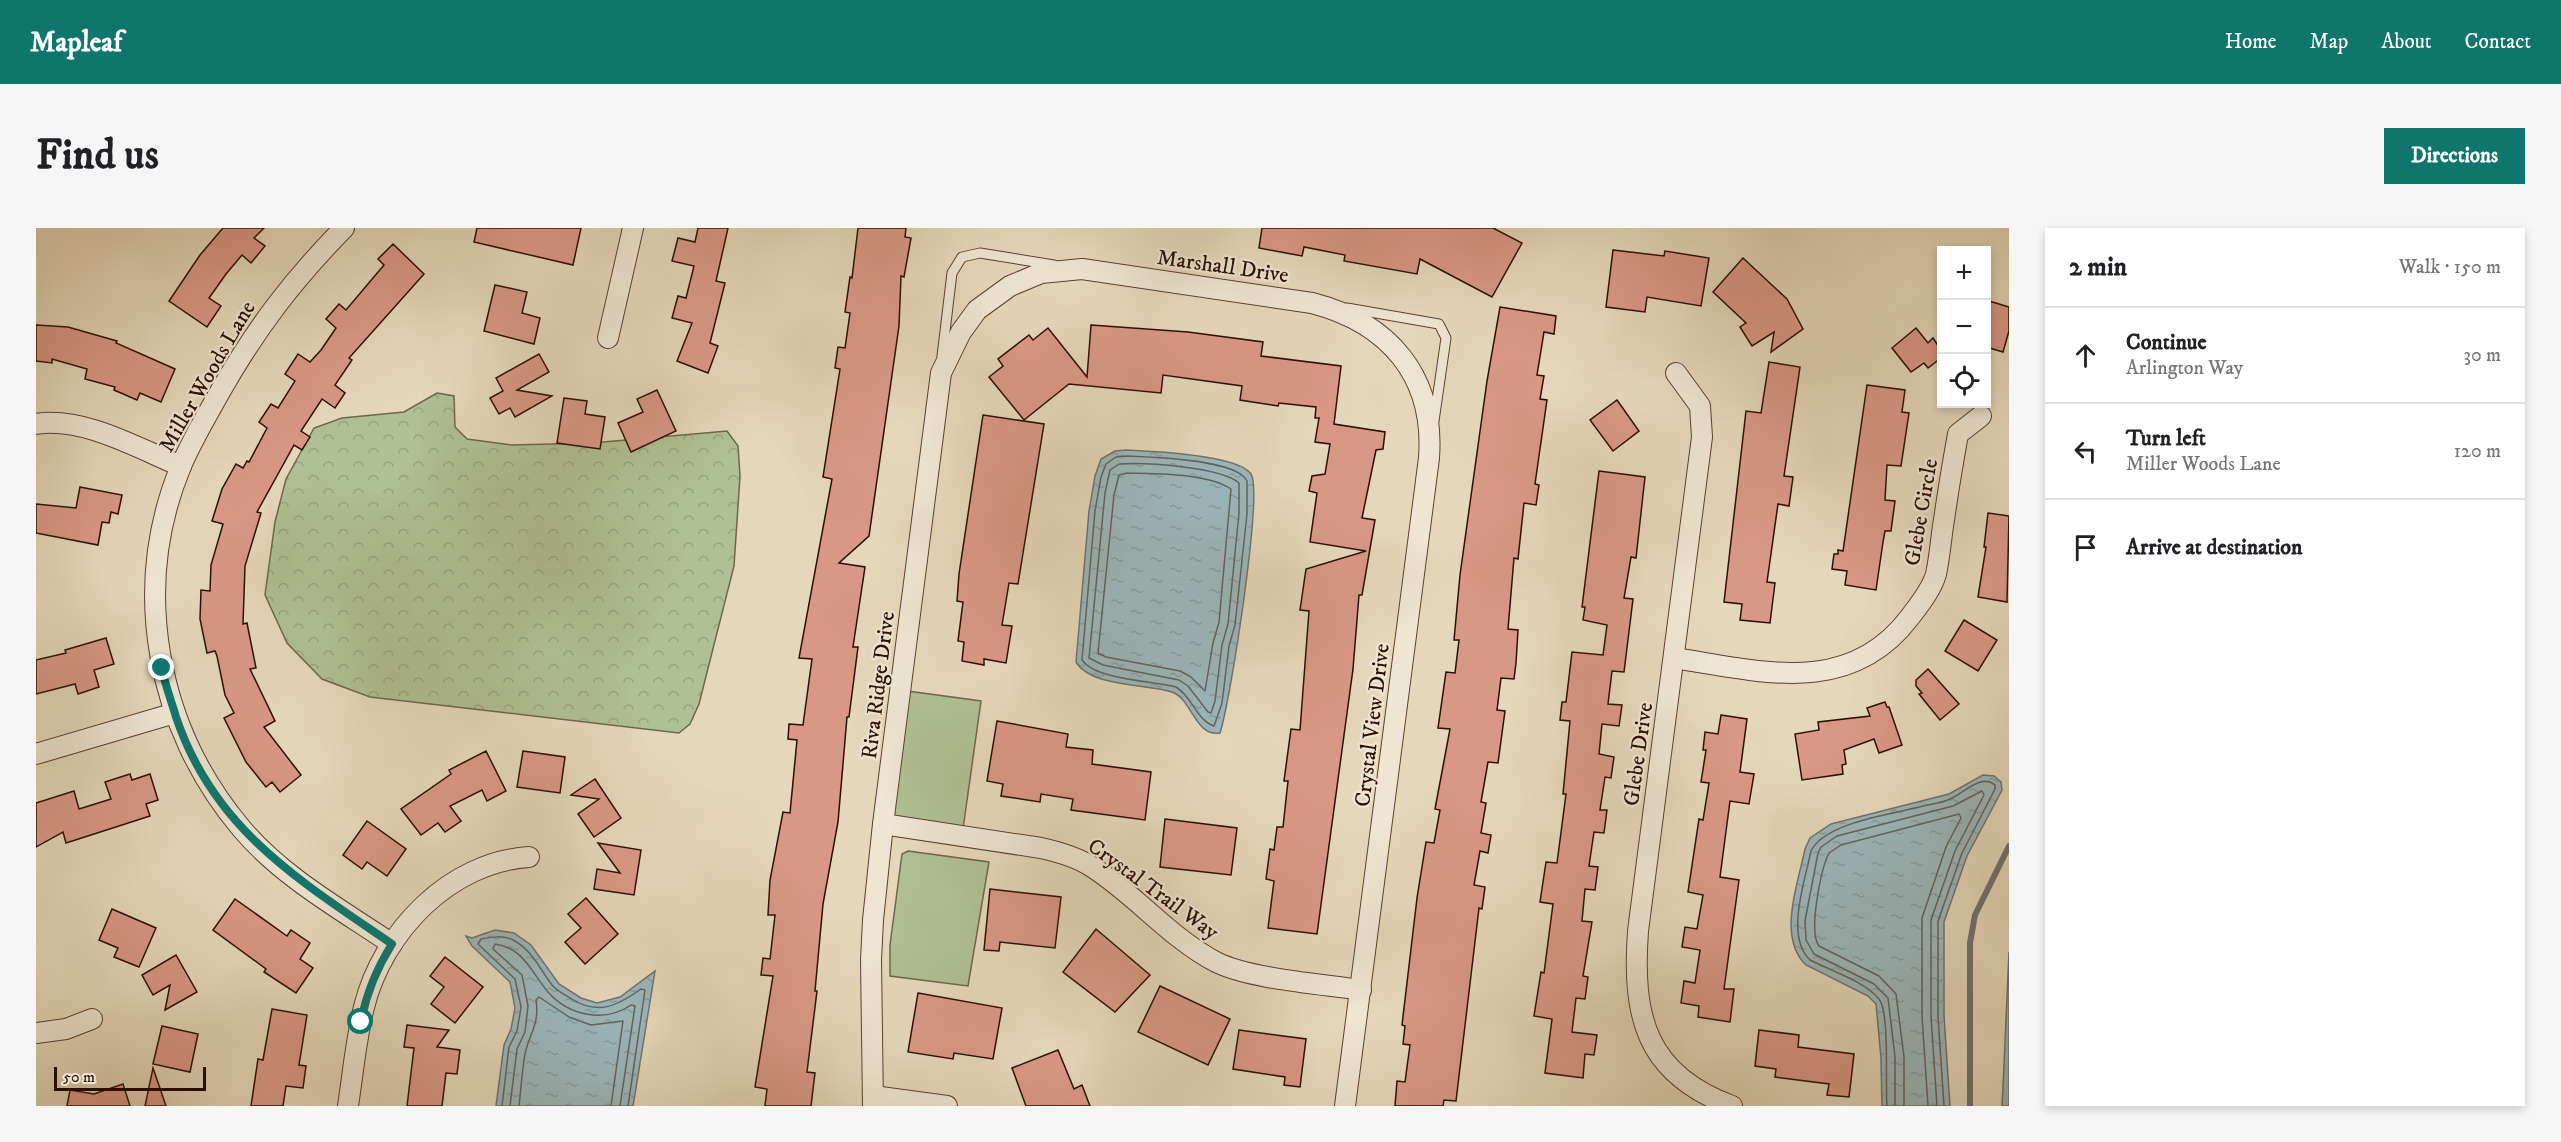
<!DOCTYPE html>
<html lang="en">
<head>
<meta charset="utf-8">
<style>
  body { margin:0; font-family:"IM FELL DW Pica",serif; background:#f6f6f6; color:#202124 }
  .controls { position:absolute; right:18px; top:18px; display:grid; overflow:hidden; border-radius:0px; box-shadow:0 3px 9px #0003 }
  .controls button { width:54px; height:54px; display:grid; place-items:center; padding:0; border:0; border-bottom:2px solid #e0e0e0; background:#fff; color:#202124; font:30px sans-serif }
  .scale { position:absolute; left:18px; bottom:15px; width:152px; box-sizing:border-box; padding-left:6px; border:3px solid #2c0e01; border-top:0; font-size:16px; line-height:21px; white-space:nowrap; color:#2c0e01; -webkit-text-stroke:4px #eee6d2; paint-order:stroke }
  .stop { position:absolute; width:18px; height:18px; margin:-14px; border:4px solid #0f766e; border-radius:50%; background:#fff }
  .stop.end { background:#0f766e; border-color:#fff; box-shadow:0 2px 6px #0008 }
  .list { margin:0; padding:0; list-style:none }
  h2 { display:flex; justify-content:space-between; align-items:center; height:78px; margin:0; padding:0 24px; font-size:26px }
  h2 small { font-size:20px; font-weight:400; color:#757577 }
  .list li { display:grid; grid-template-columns:39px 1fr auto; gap:18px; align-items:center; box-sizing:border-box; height:96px; padding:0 24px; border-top:2px solid #e0e0e0 }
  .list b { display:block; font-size:22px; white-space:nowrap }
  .list p { margin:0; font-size:20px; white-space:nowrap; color:#757577 }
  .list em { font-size:20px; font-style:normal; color:#757577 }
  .icon { flex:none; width:33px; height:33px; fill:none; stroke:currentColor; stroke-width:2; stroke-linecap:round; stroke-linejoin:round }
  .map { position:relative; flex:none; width:1973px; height:878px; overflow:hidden; border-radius:0px }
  header { display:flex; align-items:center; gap:36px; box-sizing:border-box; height:84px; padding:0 30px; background:#0f766e; color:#fff }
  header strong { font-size:28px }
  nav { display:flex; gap:33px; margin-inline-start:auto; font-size:21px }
  .intro { display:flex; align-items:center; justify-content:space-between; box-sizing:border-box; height:144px; padding:0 36px }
  h1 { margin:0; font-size:42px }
  .button { padding:15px 27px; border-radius:0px; background:#0f766e; color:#fff; font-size:21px; font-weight:700 }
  main { display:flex; gap:36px; padding:0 36px }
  aside { flex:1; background:#fff; border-radius:0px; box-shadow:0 3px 9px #0003 }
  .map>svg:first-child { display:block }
</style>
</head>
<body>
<header>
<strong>Mapleaf</strong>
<nav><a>Home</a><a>Map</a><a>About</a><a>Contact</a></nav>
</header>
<div class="intro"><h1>Find us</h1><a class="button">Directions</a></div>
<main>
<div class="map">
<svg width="1973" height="878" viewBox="0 0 1973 878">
  <defs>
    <pattern id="forest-crowns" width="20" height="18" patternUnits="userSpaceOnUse" patternTransform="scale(1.5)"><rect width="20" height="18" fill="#afc094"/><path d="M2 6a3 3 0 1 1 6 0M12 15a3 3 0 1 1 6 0" fill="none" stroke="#97a47e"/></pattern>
    <pattern id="water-ripples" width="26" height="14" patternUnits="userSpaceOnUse" patternTransform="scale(1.5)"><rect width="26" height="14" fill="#9bb7bb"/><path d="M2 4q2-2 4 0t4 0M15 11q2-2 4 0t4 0" fill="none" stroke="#869c9f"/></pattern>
  </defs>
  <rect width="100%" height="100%" fill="#e5d8ba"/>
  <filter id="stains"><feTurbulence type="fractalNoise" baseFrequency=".00333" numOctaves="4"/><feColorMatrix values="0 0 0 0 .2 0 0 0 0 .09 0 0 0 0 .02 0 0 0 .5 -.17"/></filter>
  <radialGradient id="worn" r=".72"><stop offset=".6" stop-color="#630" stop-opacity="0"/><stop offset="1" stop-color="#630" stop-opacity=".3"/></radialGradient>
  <polygon fill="url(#forest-crowns)" stroke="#6e674a" stroke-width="1.5" points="401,165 418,168 419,199 431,211 475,217 556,215 691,203 702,218 704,248 698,338 663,476 654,496 643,505 334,469 286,451 251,415 229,367 239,294 250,251 278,200 306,190 368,184"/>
  <g fill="#afc094" stroke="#6e674a" stroke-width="1.5">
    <polygon points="864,462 945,473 926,608 847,596"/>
    <polygon points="872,623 953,634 932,758 854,748 854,717 866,626"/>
  </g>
  <g fill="url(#water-ripples)" stroke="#6f7371" stroke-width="1.5">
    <path d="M1090,222C1113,223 1202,227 1215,246C1227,266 1194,475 1184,505C1159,509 1156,471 1136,464C1111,456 1055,459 1040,434L1053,283L1059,248L1065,231L1079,223Z"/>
    <path d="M1947,547L1958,548L1965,554L1966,562L1931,628L1908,694V788L1914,878H1846L1845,830L1840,776L1832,768L1770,737C1741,709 1762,656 1769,621L1774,610L1795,596L1913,566Z"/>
    <polygon points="459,702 478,705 495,717 523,756 545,770 561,775 584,769 619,743 597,878 460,878 468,817 475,801 479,780 474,754 436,718 430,708 436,710"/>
    <polygon points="1973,724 1973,878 1966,878 1967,860"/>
  </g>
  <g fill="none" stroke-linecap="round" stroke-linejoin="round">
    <g stroke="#64625e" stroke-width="1.5">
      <path d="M1091,228C1114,229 1201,231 1211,253V286L1199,397L1193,418L1186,475L1178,498C1161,493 1156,468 1140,459C1117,453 1060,452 1046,432L1059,283L1065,249L1070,236L1080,229Z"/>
      <path d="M1083,236C1108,234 1185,239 1203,255V285L1192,396L1186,417L1179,473L1175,485L1172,484L1152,458L1143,452L1067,437L1053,430L1069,265L1074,242Z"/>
      <path d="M1091,245C1119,246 1172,245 1195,261L1183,394L1177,415L1169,463L1155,449L1144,443L1070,429L1062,425L1078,267L1083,247Z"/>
      <path d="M466,878L473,819L481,803L485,779L479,751L442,716L445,711C456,709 467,707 477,712C495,721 504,741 516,757C521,763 528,766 534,770C562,788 581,778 605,761L609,762L592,878"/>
      <path d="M474,878L481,821L489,804L492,778L486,747L457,721L459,716C488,720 495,744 512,764C533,788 569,795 595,777L599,778L584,878"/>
      <path d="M483,878C485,861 486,843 489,826C493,806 504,796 500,772L503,769L533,789L555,797L587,793L575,878"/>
      <path d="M1851,878C1849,858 1854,784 1843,771C1830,754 1793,742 1774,732C1749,708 1769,653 1775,623C1789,594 1858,586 1887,578C1896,576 1906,575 1914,571C1927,566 1945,545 1959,557V561L1926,625L1902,693V788L1908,878"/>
      <polyline points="1859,878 1859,829 1852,770 1838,756 1778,726 1770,712 1769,693 1782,625 1785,619 1801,608 1917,578 1946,563 1948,567 1919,623 1895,692 1895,788 1901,878"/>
      <path d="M1868,878V829L1860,766L1843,748L1783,718C1772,704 1785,641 1793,625L1805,617L1923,586L1925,590L1910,619L1886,690V788L1892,878"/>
    </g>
    <polyline stroke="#6f7371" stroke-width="6" points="1934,878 1934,715 1939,687 1973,618"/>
  </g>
  <g fill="#d99886" stroke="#2c0e01" stroke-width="1.5">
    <polygon points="187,0 228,0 218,10 229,18 215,35 206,27 190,46 173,70 185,78 171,99 133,73 164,27"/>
    <polygon points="441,0 545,0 537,37 438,14"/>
    <polygon points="662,0 692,0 680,53 689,55 674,115 682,118 672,145 641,133 656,95 636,90 642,68 650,70 658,38 636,33 642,10 659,14"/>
    <polygon points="822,0 870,0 869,9 875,10 868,49 865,48 863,98 833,308 803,335 829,339 817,419 822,419 813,489 811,489 802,594 787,676 779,763 781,763 771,844 779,845 775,878 729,878 731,861 719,859 737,748 725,747 727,730 734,731 739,687 732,687 734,652 747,584 754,585 761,512 752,511 753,496 767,497 776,431 763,430 796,251 787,249 804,141 799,140 802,119 809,120 814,85 809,84 814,49 816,50"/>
    <polygon points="1226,0 1457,0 1486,15 1456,69 1384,31 1381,46 1308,33 1309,27 1268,19 1266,28 1223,20"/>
    <polygon points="357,16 388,46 313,130 316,132 299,157 309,165 299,180 286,171 265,203 274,209 266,222 258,217 221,284 225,285 209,338 207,396 211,395 220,440 214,441 239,493 228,499 265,547 244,564 236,554 230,559 210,534 188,490 198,485 189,467 181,428 179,423 171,425 164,391 165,362 174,363 175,337 187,296 176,293 186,261 200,236 207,240 211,233 213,234 231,200 223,194 235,176 242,180 259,153 249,146 262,126 274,134 285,122 300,100 290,91 303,76 310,82 348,37 342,31"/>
    <polygon points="1577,22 1628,28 1629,23 1673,30 1665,78 1611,69 1609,84 1570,79"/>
    <polygon points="1707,30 1751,71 1767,101 1735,124 1738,104 1716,118 1704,99 1710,95 1677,64"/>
    <polygon points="459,57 491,64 486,85 504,90 498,116 448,103"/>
    <polygon points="1950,72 1973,79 1973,103 1967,124 1950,119"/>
    <polygon points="1464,79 1520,88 1518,106 1508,104 1501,147 1508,148 1504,171 1511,172 1499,256 1503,257 1500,277 1488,275 1482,331 1478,330 1472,401 1482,402 1480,435 1478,451 1465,450 1461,482 1469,483 1462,535 1452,534 1445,574 1450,575 1445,605 1455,607 1452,625 1444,623 1438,657 1449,659 1446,681 1443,680 1420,873 1408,872 1407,878 1359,878 1361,853 1369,854 1374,817 1367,816 1369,798 1366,797 1381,670 1390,614 1398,615 1404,582 1399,581 1414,501 1402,500 1410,444 1419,445 1423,412 1418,412 1424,347 1451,153"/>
    <polygon points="0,97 32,99 81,113 80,115 139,141 125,174 104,165 101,172 78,162 79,159 49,151 51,141 16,131 16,135 0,133"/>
    <polygon points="1055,97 1152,104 1227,114 1225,128 1305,138 1298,196 1349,204 1347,221 1340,222 1326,290 1339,292 1326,367 1323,367 1317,441 1281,706 1232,700 1238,653 1230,651 1234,621 1238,622 1241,599 1247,599 1252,553 1248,553 1255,501 1264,502 1273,383 1264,382 1270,341 1330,323 1274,314 1281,265 1273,263 1276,248 1289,246 1294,216 1279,214 1283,190 1279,190 1280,179 1243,175 1242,178 1204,172 1206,158 1127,147 1125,165 1033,156 988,192 953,149 967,138 962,131 993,107 997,112 1012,100 1051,149"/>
    <polygon points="1880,100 1892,115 1897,110 1905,122 1905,130 1892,140 1888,135 1875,144 1856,120"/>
    <polygon points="503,126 513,144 481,162 516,168 479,189 474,180 463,186 454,170 467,163 460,150"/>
    <polygon points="1733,134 1764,139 1748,248 1757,249 1753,278 1742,276 1731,354 1739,355 1734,395 1704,392 1706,376 1688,374 1710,183 1725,185"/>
    <polygon points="1831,157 1869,162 1866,184 1873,185 1865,238 1851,237 1849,272 1859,273 1855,303 1849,303 1847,314 1840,362 1809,357 1811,343 1796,341 1798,326 1802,326 1802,322 1807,323"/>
    <polygon points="621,162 640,203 595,224 582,195 607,184 601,171"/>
    <polygon points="528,170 551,173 549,186 569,189 564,221 521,215"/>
    <polygon points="1581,172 1603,203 1577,223 1554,192"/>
    <polygon points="947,187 1008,196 982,356 973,355 966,397 976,398 970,435 948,431 948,437 926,433 928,414 922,413 927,374 921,373 923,346"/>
    <polygon points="1563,243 1609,249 1600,330 1595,329 1588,370 1597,371 1588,444 1576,443 1572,476 1586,477 1583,498 1566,496 1563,526 1578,529 1575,550 1569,549 1564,582 1571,582 1568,605 1558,604 1553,638 1562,639 1559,662 1549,661 1546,693 1556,694 1547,748 1552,749 1549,771 1540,770 1536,804 1561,807 1558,827 1549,826 1547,850 1509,845 1516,791 1498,788 1505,744 1508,745 1517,676 1504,674 1510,634 1521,635 1530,566 1527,566 1534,493 1524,492 1526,474 1530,474 1536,424 1567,427 1571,397 1547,392 1549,379 1546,379"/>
    <polygon points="44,259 86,267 82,286 75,284 73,295 66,294 62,317 0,305 0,276 40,280"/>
    <polygon points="1952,285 1973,288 1971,374 1942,369 1950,319 1948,319"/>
    <polygon points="1928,392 1961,412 1942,443 1909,423"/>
    <polygon points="70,410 78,436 58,442 63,459 42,466 39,456 0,466 0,432 30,425 29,422"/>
    <polygon points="1892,441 1923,476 1904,492 1883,466 1886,465 1880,458 1880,452"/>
    <polygon points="1849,474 1851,479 1853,479 1866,517 1843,525 1838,511 1808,522 1810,536 1806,537 1807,546 1766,552 1759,506 1783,502 1782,494 1834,488 1831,480"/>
    <polygon points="1685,487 1711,491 1704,544 1718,546 1713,576 1694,573 1684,649 1703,652 1688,761 1698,761 1694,794 1662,789 1663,778 1645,775 1648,753 1659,755 1664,722 1646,719 1649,699 1661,701 1667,667 1652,664 1663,591 1667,592 1673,555 1665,554 1670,522 1667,522 1669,504 1682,506"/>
    <polygon points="961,493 1032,506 1030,519 1057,522 1056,536 1115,544 1109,592 1035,582 1037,571 1005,566 1004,574 965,568 967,556 951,553"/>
    <polygon points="450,523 470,563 451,573 446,562 414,578 425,593 409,604 402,595 385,607 365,581 415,546 413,542"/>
    <polygon points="487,523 529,529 524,565 481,559"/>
    <polygon points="94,546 96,552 114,546 122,572 110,576 114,588 30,615 27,604 0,619 0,575 38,563 43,581 75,571 69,554"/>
    <polygon points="559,551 585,590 558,609 542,586 563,571 535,567"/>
    <polygon points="1129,591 1201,600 1195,647 1124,639"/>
    <polygon points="331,593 370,621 351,648 331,634 326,641 307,627"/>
    <polygon points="562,615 605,622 598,667 558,661 561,641 584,645"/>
    <polygon points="954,661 1025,669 1019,720 964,714 963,723 948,722"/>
    <polygon points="550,670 582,706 549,736 529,714 545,700 532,686"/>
    <polygon points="199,671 251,708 255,702 274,715 264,731 277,740 260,765 228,744 230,741 177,702"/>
    <polygon points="76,681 120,700 103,739 78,729 82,720 63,712"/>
    <polygon points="1060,701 1114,747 1079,784 1027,744"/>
    <polygon points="140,727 161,764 129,782 134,757 117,767 106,747"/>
    <polygon points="409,729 447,759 419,795 395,776 408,759 394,748"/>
    <polygon points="1124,758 1194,791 1172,837 1102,804"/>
    <polygon points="882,765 966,780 957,831 918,825 917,831 872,824"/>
    <polygon points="236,781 271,787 263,837 270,838 267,860 250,858 247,878 215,878 222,831 227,832"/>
    <polygon points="371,797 413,802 401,819 424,822 421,846 410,845 406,878 371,878 378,820 368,819"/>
    <polygon points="126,798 162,806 154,844 117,836"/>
    <polygon points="1203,802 1270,811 1264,859 1248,857 1249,849 1197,841"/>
    <polygon points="1723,802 1763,807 1762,819 1818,826 1813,869 1791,867 1793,856 1739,849 1740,841 1719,838"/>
    <polygon points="1022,822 1038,861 1046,857 1054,878 990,878 976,840"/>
    <polygon points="117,840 130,878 109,878"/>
    <polygon points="87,856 94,878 31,878 34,862 58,866"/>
  </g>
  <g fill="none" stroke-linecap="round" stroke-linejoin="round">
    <defs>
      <g id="service">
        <polyline points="1311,80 1403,96 1410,110 1398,193"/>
        <polyline points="906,128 916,45 926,29 944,25 1018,37"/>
      </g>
      <g id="minor">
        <path d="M308,0C257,52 221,99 185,162C171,187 156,212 145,238C94,361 121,500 205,600C245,648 304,681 356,716"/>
        <polyline points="572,110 597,0"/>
        <path d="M1640,145L1664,178L1666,209L1602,703C1596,788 1609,846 1696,878"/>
        <path d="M0,196C47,188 103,221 145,238"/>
        <path d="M1638,430C1724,443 1813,470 1874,389C1883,377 1896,361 1900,346C1904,328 1905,309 1908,292C1912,263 1917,234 1922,206L1945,188"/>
        <polyline points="0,526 139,485"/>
        <path d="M847,596L1005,620C1023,624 1041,629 1056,639C1100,667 1134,710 1180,734C1214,751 1285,756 1325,762"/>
        <polyline points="0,805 30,801 56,791"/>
        <polyline points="837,868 911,878"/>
        <path d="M312,878C317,845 320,811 328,779C347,703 414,634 493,629"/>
        <path d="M837,878L835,732L837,692L847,596L905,145L925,104L941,82L974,58L1005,45L1046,41L1276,75C1353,95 1399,148 1393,230L1309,878"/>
      </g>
    </defs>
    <use href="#service" stroke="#5a402f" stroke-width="11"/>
    <use href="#minor" stroke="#5a402f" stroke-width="22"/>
    <use href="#service" stroke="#eee6d2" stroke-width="9"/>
    <use href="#minor" stroke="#eee6d2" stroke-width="20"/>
  </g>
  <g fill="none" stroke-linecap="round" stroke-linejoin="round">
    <path stroke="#0f766e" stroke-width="8" d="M126,440C129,457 135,472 140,489C178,602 263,652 356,716C341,740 330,766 325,794"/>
  </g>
  <g text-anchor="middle" stroke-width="4.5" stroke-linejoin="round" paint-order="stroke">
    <g font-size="22" fill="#2c0e01" stroke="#eee6d2">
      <text transform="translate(1187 37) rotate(8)" y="8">Marshall Drive</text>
      <text transform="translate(170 148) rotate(-60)" y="8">Miller Woods Lane</text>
      <text transform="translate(1884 284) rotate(-80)" y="8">Glebe Circle</text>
      <text transform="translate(841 457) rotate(-83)" y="8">Riva Ridge Drive</text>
      <text transform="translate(1335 497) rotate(-83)" y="8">Crystal View Drive</text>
      <text transform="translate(1601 526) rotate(-82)" y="8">Glebe Drive</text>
      <text transform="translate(1118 660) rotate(36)" y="8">Crystal Trail Way</text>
    </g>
  </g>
  <rect width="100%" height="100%" filter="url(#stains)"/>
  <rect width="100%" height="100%" fill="url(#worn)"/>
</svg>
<div class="controls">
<button>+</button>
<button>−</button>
<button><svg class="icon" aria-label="locate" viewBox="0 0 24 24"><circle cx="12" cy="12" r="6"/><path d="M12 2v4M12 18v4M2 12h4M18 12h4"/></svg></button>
</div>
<div class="scale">50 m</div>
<div class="stop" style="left:325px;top:794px"></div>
<div class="stop end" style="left:126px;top:440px"></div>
</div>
<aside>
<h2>2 min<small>Walk · 150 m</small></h2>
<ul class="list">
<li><svg class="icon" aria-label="ahead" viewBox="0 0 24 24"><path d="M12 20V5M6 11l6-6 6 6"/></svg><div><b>Continue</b><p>Arlington Way</p></div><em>30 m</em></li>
<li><svg class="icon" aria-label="left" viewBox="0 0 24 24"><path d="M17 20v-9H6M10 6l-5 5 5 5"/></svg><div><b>Turn left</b><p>Miller Woods Lane</p></div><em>120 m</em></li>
<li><svg class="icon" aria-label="arrive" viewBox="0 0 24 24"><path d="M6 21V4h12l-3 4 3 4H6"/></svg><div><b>Arrive at destination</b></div></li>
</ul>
</aside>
</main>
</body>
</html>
